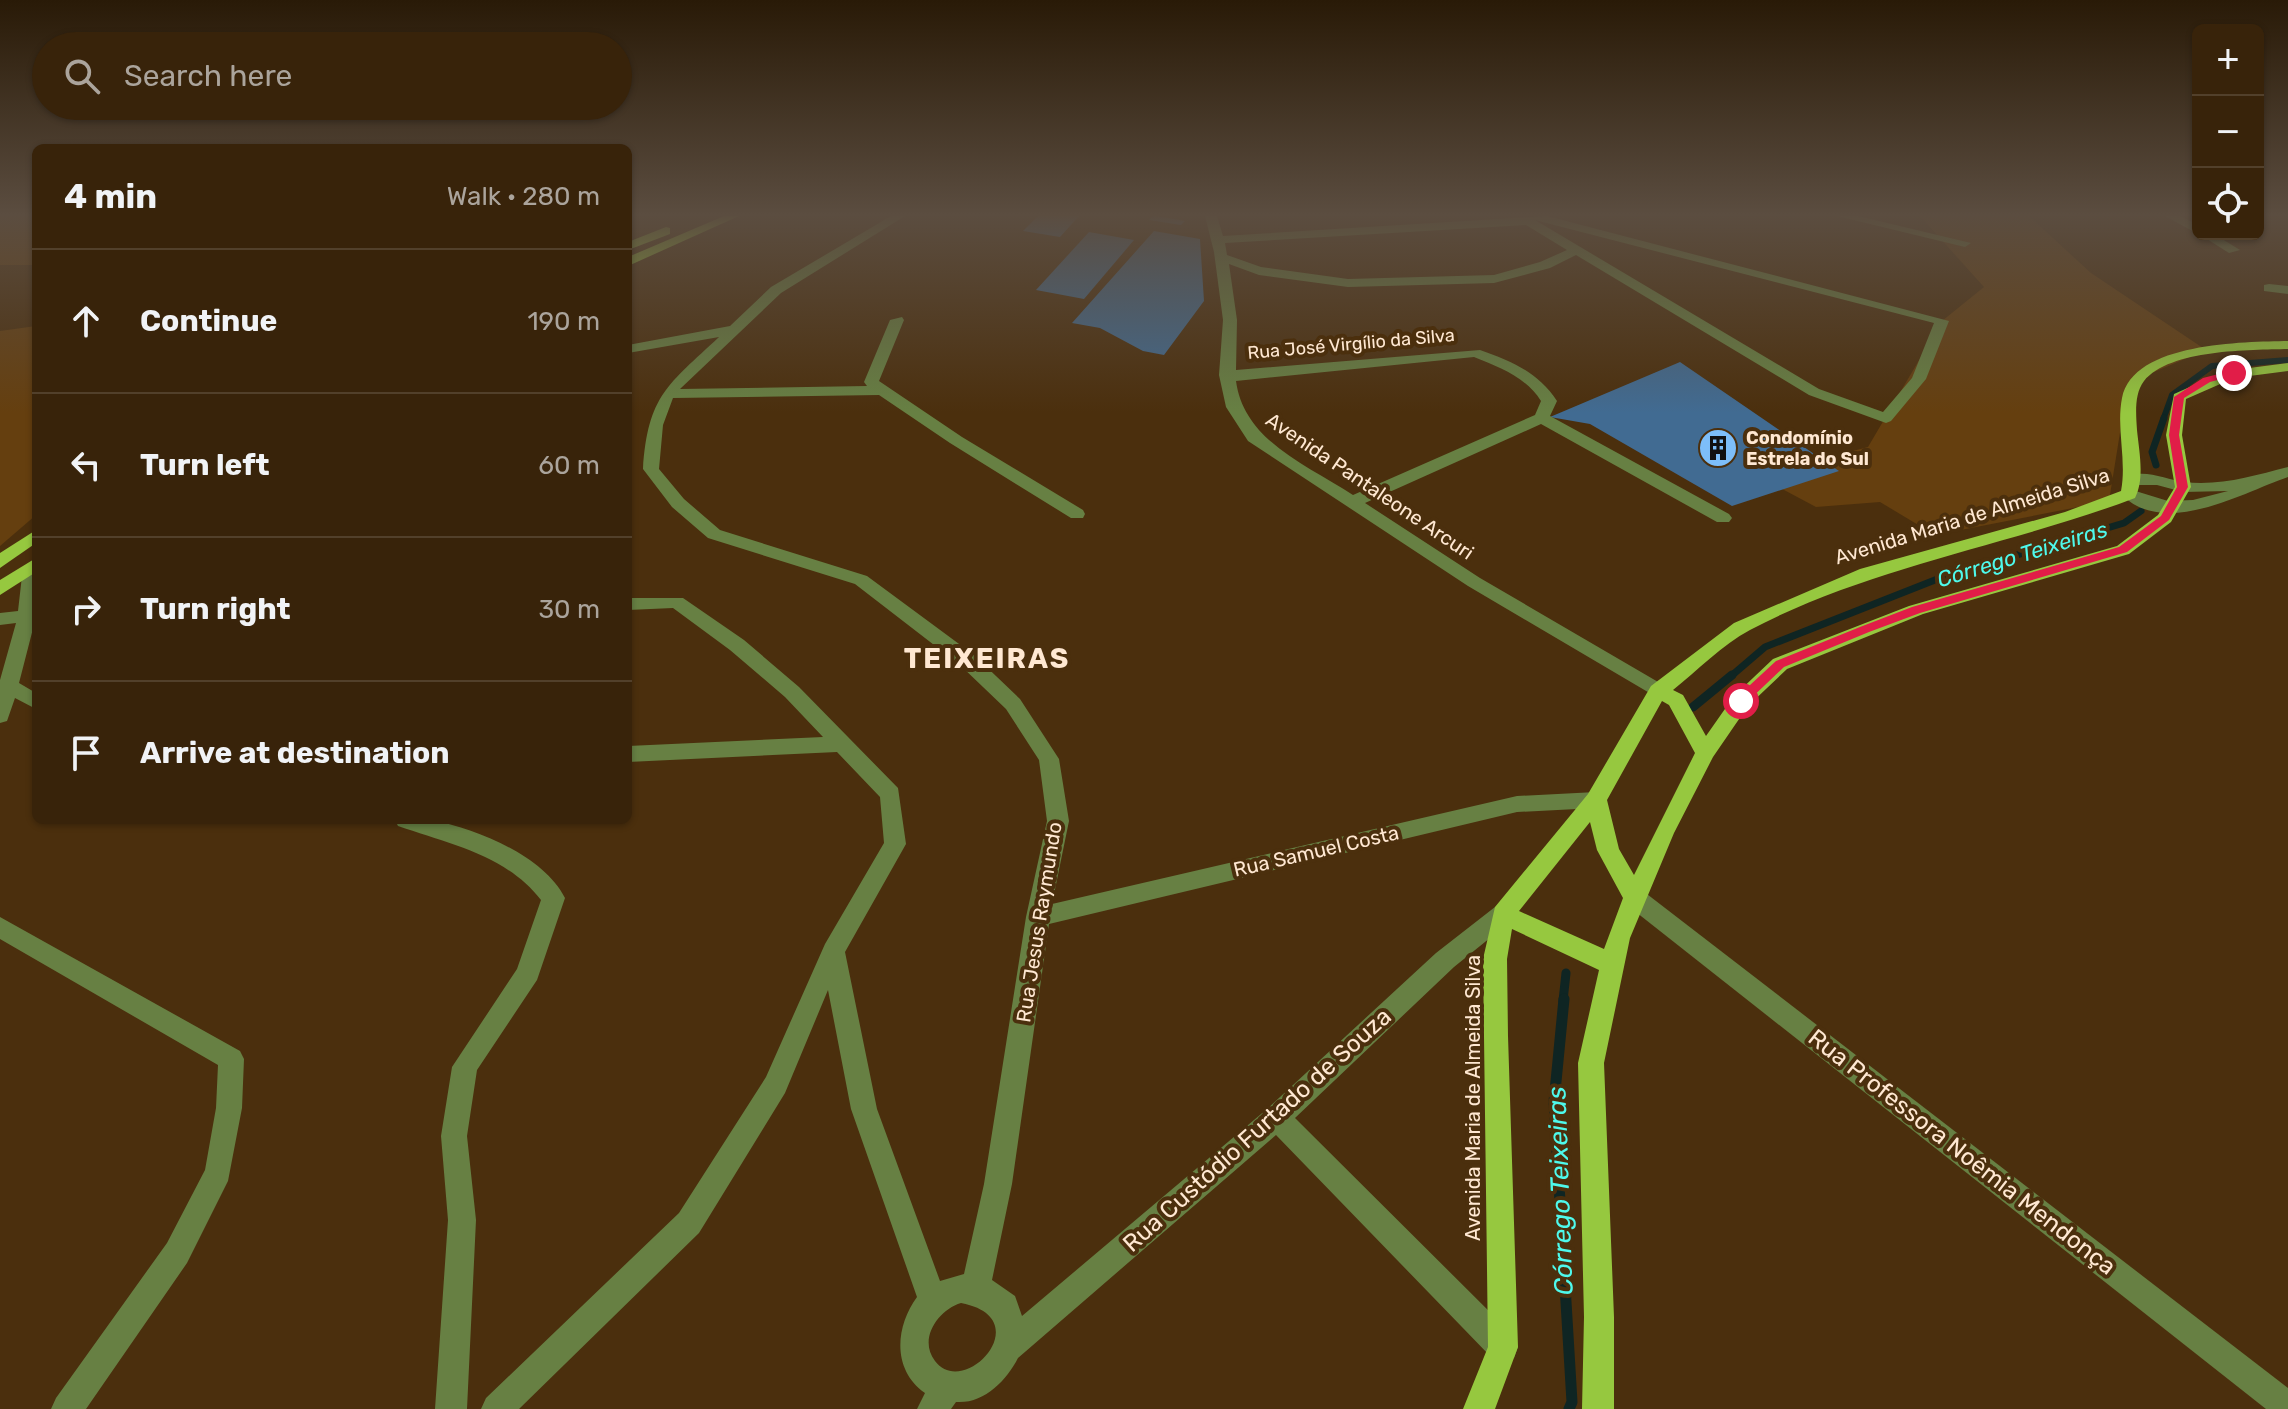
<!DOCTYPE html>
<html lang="en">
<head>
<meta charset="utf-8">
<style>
  body { margin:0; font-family:Rubik,sans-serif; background:#432f18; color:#f1f3f6 }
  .controls { position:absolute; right:24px; top:24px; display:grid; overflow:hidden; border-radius:12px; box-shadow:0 2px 6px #0004 }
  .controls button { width:72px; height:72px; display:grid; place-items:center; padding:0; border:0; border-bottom:2px solid #52402b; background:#38230a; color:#f1f3f6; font:40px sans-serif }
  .stop { position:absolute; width:24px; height:24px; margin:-18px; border:6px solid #e11d48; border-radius:50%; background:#fff }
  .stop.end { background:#e11d48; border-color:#fff; box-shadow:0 2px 8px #0008 }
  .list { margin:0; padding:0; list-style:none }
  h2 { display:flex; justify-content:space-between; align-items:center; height:104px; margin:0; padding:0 32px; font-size:34px }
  h2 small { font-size:26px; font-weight:400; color:#aba49c }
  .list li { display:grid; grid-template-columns:52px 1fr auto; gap:24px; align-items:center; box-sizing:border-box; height:144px; padding:0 32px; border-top:2px solid #52402b }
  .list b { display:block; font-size:30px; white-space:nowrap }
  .list em { font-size:26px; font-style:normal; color:#aba49c }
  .icon { flex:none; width:44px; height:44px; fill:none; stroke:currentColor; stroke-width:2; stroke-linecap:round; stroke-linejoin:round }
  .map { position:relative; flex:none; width:2288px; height:1409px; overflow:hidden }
  .search { position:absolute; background:#38230a; box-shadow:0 2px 6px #0004; left:32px; top:32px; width:600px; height:88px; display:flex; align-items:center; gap:20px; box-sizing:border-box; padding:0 28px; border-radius:44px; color:#aba49c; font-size:30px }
  .panel { position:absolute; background:#38230a; box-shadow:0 2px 6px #0004; left:32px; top:144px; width:600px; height:680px; border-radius:12px }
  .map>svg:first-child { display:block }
</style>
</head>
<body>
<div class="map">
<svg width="2288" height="1409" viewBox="0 0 2288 1409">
  <rect width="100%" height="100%" fill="#4b2f0d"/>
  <g fill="#653f0f">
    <rect x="0" y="216" width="36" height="49"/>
    <polygon points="1920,216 2029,216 2091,273 2206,350 2128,383 2109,501 1935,535 1880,502 1816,507 1758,476 1868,447 1942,321 1984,287"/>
    <polygon points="36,326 36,515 0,546 0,331"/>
  </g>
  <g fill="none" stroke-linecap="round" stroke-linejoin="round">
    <polyline stroke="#0f2523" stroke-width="6" points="2163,420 2172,395 2212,366 2288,360"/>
    <g stroke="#0f2523" stroke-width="7">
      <polyline points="2156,465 2152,452 2164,418"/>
      <polyline points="1730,677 1765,647 1940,578 2124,523 2141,511"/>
    </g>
    <g stroke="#0f2523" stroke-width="9">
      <polyline points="1693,707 1732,675"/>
      <polyline points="1563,1001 1566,973"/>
    </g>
    <polyline stroke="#0f2523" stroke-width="11" points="1564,999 1554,1102 1572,1402 1569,1409"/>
  </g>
  <g fill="#416b92">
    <polygon points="1038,216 1079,216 1060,237 1023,231"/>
    <polygon points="1153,216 1175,219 1185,221 1181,225 1149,220"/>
    <polygon points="1154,231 1200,239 1204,301 1164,355 1143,351 1100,328 1072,323"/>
    <polygon points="1089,232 1134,240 1084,299 1036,290"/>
    <polygon points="1680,362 1839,471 1732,506 1590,424 1550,417"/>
  </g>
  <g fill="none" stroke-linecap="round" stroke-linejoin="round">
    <g fill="#678043" fill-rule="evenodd">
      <path d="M891,216H905L781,293L680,389L867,386L864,382L890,320L902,317L904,320L879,381L962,437L1083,510L1085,514L1083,518H1071L950,443L879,395L673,398L663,425L659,469L684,499L720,530L867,576L974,655L1020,699L1059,759L1069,821L1052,904L1517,796L1596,792L1604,794L1607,800L1604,806L1596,808L1517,812L1049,924L1012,1184L992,1280L1015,1296L1022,1316L1267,1109L1436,953L1495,907L1503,904L1511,907L1515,914L1511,921L1454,967L1295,1118L1514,1336L1518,1347L1514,1358L1503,1362L1492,1358L1276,1135L1018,1358C1006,1381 984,1404 956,1402L951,1409H917L925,1393C892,1370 895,1327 917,1297L851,1109L828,990L785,1093L699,1233L519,1409H481L486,1398L679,1213L766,1077L825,944L884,843L880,797L837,752L628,762V746L823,737L785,697L730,650L673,608L628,610V598H683L744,640L799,687L898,788L906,844L845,952L877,1109L940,1281L964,1274L984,1184L1026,917L1047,821L1039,760L1006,709L960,665L855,584L708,538L672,507L643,469C648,395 668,385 719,337L628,353V345L730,326L771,287ZM961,1303C1040,1318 964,1400 935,1361C918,1339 938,1310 961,1303Z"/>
      <path d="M1205,216H1217L1223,236L1547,216L1949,321L1926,379L1891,421L1886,423L1809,395L1576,255L1550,268L1494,283L1348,287L1259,275L1229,264L1237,320L1236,370L1480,350C1511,361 1538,372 1557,401L1550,416L1729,514L1732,518L1729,522H1717L1541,424L1365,503L1480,578L1665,686L1668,691L1665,696L1658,698L1468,586L1248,441L1226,407L1219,375L1223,320L1214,252ZM1535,220L1934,323L1912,378L1883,412L1819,389ZM1526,225L1567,250L1540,262L1494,275L1348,279L1261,267L1227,255L1225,243ZM1474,357C1499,367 1526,377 1541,401L1535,415L1353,495C1307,465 1244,441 1236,381Z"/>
      <polygon points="1837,216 1858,216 1971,243 1965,247"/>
      <polygon points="2165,216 2180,216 2198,225 2198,234"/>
      <polygon points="2199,234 2214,234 2240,250 2229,253"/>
      <polygon points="2269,284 2288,286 2288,294 2264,291 2264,285"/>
      <path d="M2288,467V477C2244,492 2164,539 2121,494L2129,489L2168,501L2193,500L2228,491L2183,492L2157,485H2132L2124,480C2139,466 2166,480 2184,482C2221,486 2253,476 2288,467Z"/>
      <polygon points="32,561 36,562 36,617 19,683 36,693 36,709 15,698 7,721 0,723 0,680 16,623 0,625 0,613 18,611 23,567"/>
      <path d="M395,820C407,820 421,818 433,820C478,830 543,855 565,898L537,980L477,1070L467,1136L476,1220L467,1409H435L448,1220L441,1136L452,1067L517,969L541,900C506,855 450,844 398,826Z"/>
      <polygon points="1635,889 1643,891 2288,1388 2288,1409 2266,1409 1627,905 1623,898 1627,891"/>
      <polygon points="0,917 240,1051 244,1059 242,1108 228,1181 187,1263 86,1409 51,1409 56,1398 167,1243 205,1170 216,1108 218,1065 0,939"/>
    </g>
    <g fill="#96c83f" fill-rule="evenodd">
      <polygon points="724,216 739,216 628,266 628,257"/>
      <polygon points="666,227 670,228 670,234 628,250 628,242"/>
      <path d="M2288,341V349C2250,350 2170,349 2144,381C2134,394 2136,414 2137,430C2139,451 2145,478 2135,498C2008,546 1871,566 1750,630C1722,645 1697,671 1673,690L1683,695L1706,736L1734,696L1773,659L1909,606L2117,546L2158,515L2175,487L2166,435L2174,394L2226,371L2288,363V371L2234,378L2186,399L2182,435L2191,487L2171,522L2129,554L1923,614L1787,669L1748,706L1713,757L1674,833L1630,938L1604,1063L1614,1317V1409H1582L1584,1317L1578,1063L1599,970L1512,929L1507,959L1508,1036L1518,1347L1495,1409H1463L1488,1347L1483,959L1495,907L1588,794L1651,686L1734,623L1860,569L2065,512L2121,491C2127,460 2116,429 2122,398C2133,342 2244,342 2288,341ZM1662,701L1669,705L1695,753L1634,875L1619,849L1607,800ZM1590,822L1597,850L1623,898L1604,949L1519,911Z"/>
      <polygon points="36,530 36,543 0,568 0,553"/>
      <polygon points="36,558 36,572 0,595 0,580"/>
    </g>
  </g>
  <linearGradient id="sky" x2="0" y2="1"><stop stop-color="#291a07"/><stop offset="0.52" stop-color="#5b4d40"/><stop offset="1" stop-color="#5b4d40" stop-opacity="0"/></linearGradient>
  <rect width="2288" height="413" fill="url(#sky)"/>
  <polygon fill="#e11d48" points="2234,370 2237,375 2210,382 2184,398 2179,435 2188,487 2169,520 2127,552 1920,613 1869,632 1784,667 1745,704 1736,704 1736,698 1776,661 1860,627 1912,607 2119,547 2161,516 2177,487 2169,435 2174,397 2203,378"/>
  <defs>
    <symbol id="building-disc" viewBox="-11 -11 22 22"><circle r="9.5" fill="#7dbef9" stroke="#4b2f0d"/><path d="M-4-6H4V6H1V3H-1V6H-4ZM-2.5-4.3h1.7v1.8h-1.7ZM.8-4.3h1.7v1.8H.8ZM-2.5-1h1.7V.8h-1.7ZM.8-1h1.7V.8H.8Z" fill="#111"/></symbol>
  </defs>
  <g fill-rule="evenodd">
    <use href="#building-disc" x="1696" y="426" width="44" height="44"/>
  </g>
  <g text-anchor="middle" stroke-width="8" stroke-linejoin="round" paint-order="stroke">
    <g font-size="18" fill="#ffe8d2" stroke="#4b2f0d">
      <text transform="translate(1351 344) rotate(-5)" y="6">Rua José Virgílio da Silva</text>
    </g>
    <g font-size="18" font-weight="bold" fill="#ffe8d2" stroke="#4b2f0d" text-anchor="start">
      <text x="1746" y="444">Condomínio<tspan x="1746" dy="21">Estrela do Sul</tspan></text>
    </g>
    <g font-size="20" fill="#ffe8d2" stroke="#4b2f0d">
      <text transform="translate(1370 486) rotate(34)" y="7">Avenida Pantaleone Arcuri</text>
      <text transform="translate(1972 516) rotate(-17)" y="7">Avenida Maria de Almeida Silva</text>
      <text transform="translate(1316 851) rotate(-13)" y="7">Rua Samuel Costa</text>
      <text transform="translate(1039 922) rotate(-81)" y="7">Rua Jesus Raymundo</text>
      <text transform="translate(1473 1098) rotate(-90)" y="7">Avenida Maria de Almeida Silva</text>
    </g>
    <g font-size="22" font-style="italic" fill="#4ef9ec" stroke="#4b2f0d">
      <text transform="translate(2022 554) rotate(-17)" y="8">Córrego Teixeiras</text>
    </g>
    <g font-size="24" fill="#ffe8d2" stroke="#4b2f0d">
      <text transform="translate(1257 1130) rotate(-42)" y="8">Rua Custódio Furtado de Souza</text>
      <text transform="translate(1962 1152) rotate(38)" y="8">Rua Professora Noêmia Mendonça</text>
    </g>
    <g font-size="26" font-style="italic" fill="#4ef9ec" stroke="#4b2f0d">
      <text transform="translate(1560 1191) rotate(-92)" y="9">Córrego Teixeiras</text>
    </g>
    <g font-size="28" font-weight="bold" letter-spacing="2" fill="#ffe8d2" stroke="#4b2f0d">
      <text x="987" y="668">TEIXEIRAS</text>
    </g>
  </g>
</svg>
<div class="controls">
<button>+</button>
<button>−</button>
<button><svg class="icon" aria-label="locate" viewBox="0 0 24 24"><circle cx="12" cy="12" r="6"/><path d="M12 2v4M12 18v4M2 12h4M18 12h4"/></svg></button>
</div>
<div class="stop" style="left:1741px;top:701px"></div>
<div class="stop end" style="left:2234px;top:373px"></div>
<div class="search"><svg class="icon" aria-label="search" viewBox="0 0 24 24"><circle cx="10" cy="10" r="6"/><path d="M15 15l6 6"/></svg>Search here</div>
<section class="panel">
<h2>4 min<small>Walk · 280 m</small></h2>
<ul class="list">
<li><svg class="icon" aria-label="ahead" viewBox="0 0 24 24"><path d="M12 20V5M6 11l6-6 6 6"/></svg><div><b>Continue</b></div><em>190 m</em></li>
<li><svg class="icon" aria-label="left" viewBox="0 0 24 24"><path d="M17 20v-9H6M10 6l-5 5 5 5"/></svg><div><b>Turn left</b></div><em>60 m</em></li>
<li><svg class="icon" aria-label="right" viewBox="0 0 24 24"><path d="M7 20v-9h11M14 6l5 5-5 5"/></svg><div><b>Turn right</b></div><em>30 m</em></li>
<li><svg class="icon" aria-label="arrive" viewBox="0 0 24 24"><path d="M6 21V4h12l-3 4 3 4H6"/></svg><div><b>Arrive at destination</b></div></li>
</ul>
</section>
</div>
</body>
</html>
